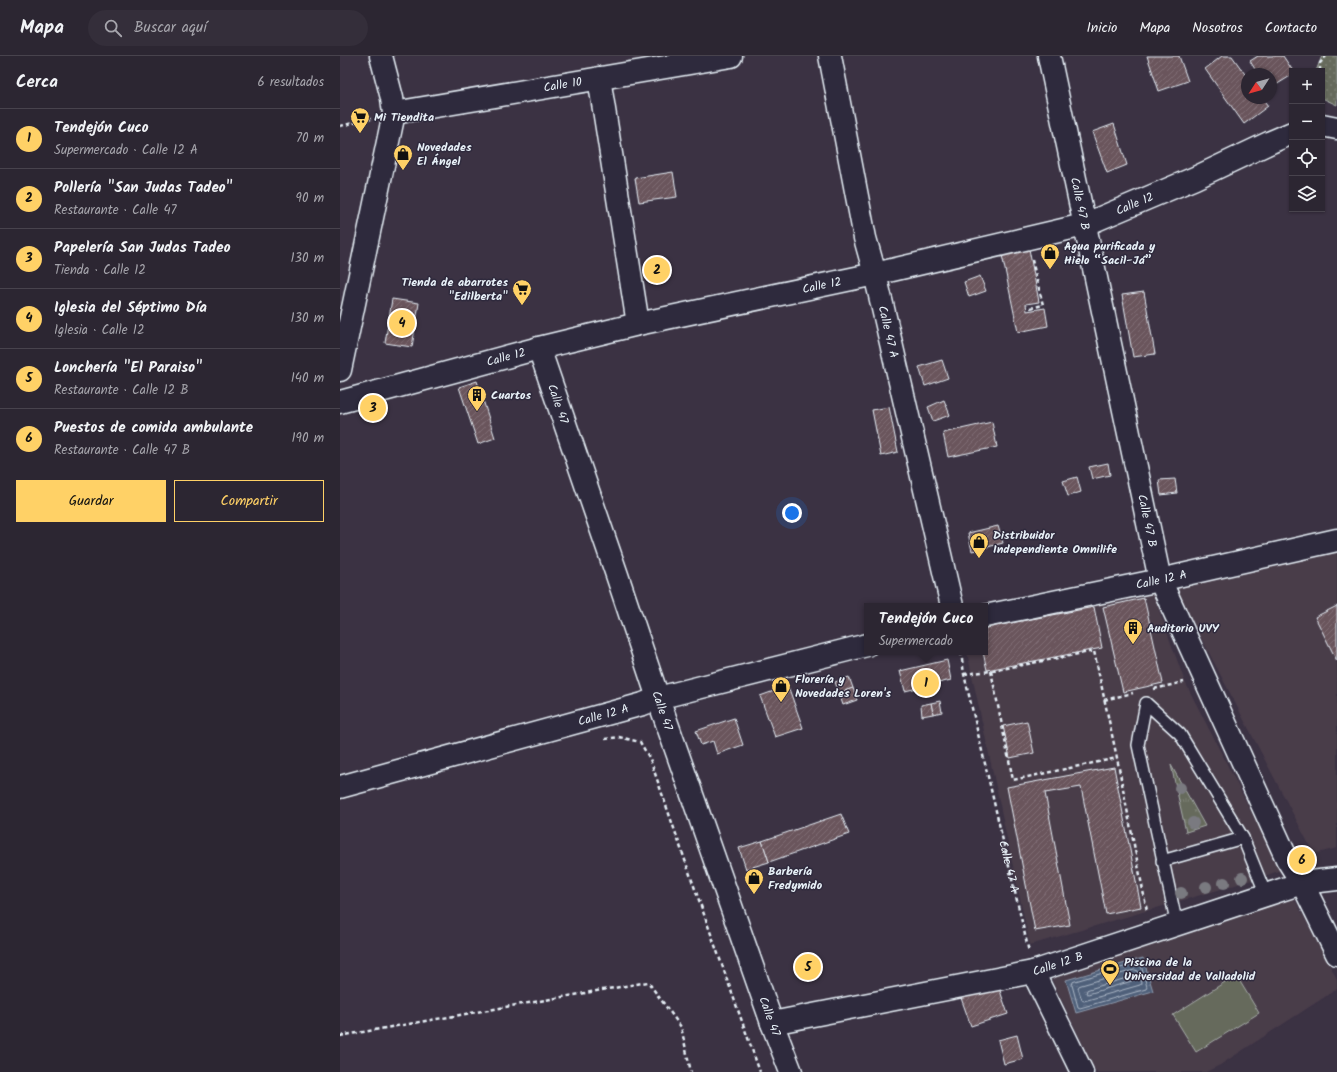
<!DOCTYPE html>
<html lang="es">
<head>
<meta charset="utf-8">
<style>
  body { margin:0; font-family:Kalam,sans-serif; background:#342e3a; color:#f1f3f6 }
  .controls { position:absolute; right:12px; top:12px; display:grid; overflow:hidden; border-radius:0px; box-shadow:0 1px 3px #0004 }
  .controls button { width:36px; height:36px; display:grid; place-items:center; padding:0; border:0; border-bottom:1px solid #48434d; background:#2c2632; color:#f1f3f6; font:20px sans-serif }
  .compass { position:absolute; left:901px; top:12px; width:36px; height:36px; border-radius:50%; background:#2c2632; box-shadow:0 1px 3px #0004; rotate:234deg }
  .you { position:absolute; left:452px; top:457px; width:14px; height:14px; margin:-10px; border:3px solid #fff; border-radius:50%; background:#1a73e8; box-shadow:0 0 0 6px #1a73e833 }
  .badge { display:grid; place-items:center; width:26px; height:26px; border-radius:50%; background:#ffd166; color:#111; font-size:13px; font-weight:700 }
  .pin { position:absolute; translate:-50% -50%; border:2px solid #fff; box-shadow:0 1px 4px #0006 }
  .popup { position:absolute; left:524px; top:547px; width:124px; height:52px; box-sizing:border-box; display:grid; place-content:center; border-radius:0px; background:#2c2632; filter:drop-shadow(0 1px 3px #0005); font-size:13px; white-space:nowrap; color:#a6a5ac }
  .popup b { font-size:15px; color:#f1f3f6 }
  .popup::after { content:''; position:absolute; left:50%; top:100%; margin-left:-8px; border:8px solid transparent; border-top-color:#2c2632 }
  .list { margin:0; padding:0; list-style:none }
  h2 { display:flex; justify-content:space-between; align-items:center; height:52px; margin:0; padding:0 16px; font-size:17px }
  h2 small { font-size:13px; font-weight:400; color:#a6a5ac }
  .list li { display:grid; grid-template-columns:26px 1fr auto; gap:12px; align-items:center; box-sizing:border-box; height:60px; padding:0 16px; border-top:1px solid #48434d }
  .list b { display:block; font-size:15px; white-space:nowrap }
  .list p { margin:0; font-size:13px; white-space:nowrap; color:#a6a5ac }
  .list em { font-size:13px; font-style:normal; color:#a6a5ac }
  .actions { display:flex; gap:8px; padding:12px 16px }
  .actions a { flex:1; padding:9px 0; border:1px solid #ffd166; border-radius:0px; text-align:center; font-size:14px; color:#ffd166 }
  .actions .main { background:#ffd166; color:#111 }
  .icon { flex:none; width:22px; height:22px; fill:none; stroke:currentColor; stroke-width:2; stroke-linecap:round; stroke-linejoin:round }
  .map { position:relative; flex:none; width:997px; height:1016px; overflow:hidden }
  header { display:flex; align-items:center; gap:24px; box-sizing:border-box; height:56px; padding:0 20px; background:#2c2632; border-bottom:1px solid #48434d }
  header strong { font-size:19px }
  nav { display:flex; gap:22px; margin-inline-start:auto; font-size:14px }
  .search { width:280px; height:36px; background:#342e3a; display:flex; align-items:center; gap:10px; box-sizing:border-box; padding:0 14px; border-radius:22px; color:#a6a5ac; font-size:15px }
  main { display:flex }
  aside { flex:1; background:#2c2632 }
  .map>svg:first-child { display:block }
</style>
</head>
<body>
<header>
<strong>Mapa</strong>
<div class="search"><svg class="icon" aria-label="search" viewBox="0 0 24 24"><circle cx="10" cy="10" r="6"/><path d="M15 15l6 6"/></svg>Buscar aquí</div>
<nav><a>Inicio</a><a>Mapa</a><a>Nosotros</a><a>Contacto</a></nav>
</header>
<main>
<aside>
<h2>Cerca<small>6 resultados</small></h2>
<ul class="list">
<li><span class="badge">1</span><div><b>Tendejón Cuco</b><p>Supermercado · Calle 12 A</p></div><em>70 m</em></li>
<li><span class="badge">2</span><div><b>Pollería &quot;San Judas Tadeo&quot;</b><p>Restaurante · Calle 47</p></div><em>90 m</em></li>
<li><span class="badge">3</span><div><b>Papelería San Judas Tadeo</b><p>Tienda · Calle 12</p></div><em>130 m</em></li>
<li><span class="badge">4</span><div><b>Iglesia del Séptimo Día</b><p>Iglesia · Calle 12</p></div><em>130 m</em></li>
<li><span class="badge">5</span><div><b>Lonchería &quot;El Paraiso&quot;</b><p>Restaurante · Calle 12 B</p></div><em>140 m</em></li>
<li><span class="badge">6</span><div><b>Puestos de comida ambulante</b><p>Restaurante · Calle 47 B</p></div><em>190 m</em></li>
</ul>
<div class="actions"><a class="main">Guardar</a><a>Compartir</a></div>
</aside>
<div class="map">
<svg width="997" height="1016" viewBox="0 0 997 1016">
  <defs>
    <pattern id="grass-tufts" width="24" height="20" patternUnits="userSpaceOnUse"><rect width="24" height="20" fill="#666a5c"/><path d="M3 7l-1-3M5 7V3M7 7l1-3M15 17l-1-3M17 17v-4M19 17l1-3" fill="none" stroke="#7c8074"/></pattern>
    <pattern id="park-dots" width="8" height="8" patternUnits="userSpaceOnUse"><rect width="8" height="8" fill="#666a5c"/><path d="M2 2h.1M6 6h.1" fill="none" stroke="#7c8074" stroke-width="1.8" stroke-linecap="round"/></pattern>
    <pattern id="water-ripples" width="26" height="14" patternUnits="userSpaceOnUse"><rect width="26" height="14" fill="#50607a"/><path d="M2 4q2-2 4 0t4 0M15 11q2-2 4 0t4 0" fill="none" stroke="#69778e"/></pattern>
    <pattern id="building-hatch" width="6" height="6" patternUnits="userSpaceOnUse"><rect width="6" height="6" fill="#6b545c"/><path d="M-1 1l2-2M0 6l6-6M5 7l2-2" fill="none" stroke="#806d74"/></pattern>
  </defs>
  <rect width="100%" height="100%" fill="#3b3243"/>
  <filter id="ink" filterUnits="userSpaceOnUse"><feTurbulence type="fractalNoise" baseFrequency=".025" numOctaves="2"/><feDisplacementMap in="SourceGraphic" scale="8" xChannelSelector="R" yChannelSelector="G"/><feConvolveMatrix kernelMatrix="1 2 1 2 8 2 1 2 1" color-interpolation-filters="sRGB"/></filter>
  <g filter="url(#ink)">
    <g fill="#493c4a">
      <polygon points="997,491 997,792 974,798 832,526"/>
      <polygon points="810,529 845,626 941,814 919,822 690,889 627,596 645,596 645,563"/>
      <polygon points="954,842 997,923 997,933 880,1009 866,1016 756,1016 709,918"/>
    </g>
    <polygon fill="url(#grass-tufts)" stroke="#a7aeaa" points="831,709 865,770 846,776"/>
    <polygon fill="url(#park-dots)" stroke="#a7aeaa" points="982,0 997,0 997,49 982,42 982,15 976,15"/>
    <polygon fill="#666a5c" stroke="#a7aeaa" points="896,919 919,957 856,996 833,959"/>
    <polygon fill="url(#water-ripples)" stroke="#8d9aac" points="803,902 813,935 736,957 726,924"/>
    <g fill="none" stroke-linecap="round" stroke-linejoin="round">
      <g stroke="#abb7c6" stroke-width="1">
        <polygon points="799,907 801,909 807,931 806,933 740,952 738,951 732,929 733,926"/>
        <polygon points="795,914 798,915 801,927 800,929 744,945 742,944 738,932 739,930"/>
        <polygon points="791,921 793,922 792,925 748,938 746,937 747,934"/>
      </g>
    </g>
    <g fill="url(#building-hatch)" stroke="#e8f1f8">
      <polygon points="807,0 839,0 848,25 819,35"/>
      <polygon points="882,0 892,0 907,21 907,42 922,42 928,50 904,68 865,13"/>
      <polygon points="918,0 943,0 953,15 952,19 931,32 931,18 918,18 910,5"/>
      <polygon points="774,68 787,109 767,117 752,76"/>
      <polygon points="333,116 337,141 299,146 295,122"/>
      <polygon points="689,193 699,246 686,248 687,255 705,252 708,270 678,276 662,199"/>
      <polygon points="640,220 646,235 629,241 624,226"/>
      <polygon points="804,236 815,298 793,301 782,239"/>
      <polygon points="52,243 79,247 72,291 45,287"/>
      <polygon points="602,304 608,322 585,330 579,311"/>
      <polygon points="137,325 155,382 138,388 119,331"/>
      <polygon points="604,344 610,359 593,365 588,351"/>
      <polygon points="549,351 558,396 541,400 532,354"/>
      <polygon points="652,366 657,391 608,401 603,377"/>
      <polygon points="768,407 770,419 752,423 749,411"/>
      <polygon points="737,421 741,436 728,440 723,425"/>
      <polygon points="835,423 837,437 821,439 819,424"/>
      <polygon points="658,470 663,487 632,495 628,477"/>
      <polygon points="804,542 823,627 783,636 763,551"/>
      <polygon points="997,550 997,605 975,561"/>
      <polygon points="754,551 762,592 647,614 643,596 645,596 645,572"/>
      <polygon points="607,604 611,624 565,635 560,615"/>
      <polygon points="509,621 513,632 499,637 495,626"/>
      <polygon points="448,630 463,672 435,681 420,640"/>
      <polygon points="513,632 517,644 503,649 499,637"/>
      <polygon points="600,645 602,656 593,658 591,647"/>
      <polygon points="591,647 593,658 582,660 581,649"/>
      <polygon points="394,662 403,689 377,698 373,685 361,689 356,675"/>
      <polygon points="687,665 694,697 670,702 663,670"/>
      <polygon points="774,711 801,851 766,858 741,731 705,737 730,869 695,875 667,731"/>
      <polygon points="501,758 509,778 429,806 422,785"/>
      <polygon points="422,785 429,806 406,813 399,792"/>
      <polygon points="658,929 668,958 631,970 621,942"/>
      <polygon points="677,979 683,1003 664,1008 658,984"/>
    </g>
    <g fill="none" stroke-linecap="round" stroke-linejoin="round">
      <defs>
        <g id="lane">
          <polyline points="822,805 903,782"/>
          <polyline points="837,869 798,689 806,647 840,678 903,782 926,839"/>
        </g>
        <g id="street">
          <path id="s2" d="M490,0L525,182L535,218L612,550"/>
          <path id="s3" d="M709,0L820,524L947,803L962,827L997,898"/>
          <polyline points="259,22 298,268"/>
          <path id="s4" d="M54,57L391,0"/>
          <path id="s5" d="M199,292L277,519L318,642L432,967L451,1016"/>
          <polyline points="0,314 54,57 52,42 41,0"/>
          <path id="s6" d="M645,560L820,524L997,484"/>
          <path id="s7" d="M0,731L303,648L318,642L527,589"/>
          <polyline points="693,916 742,1016"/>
          <path id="s8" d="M432,967L693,916L962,827L997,823"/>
        </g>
        <g id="secondary">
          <polyline points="982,69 997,72"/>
          <path id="s9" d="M0,346L199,292L298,268L535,218L744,169L855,122L931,86L952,77"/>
        </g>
      </defs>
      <use href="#lane" stroke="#e8f1f8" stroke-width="14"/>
      <use href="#street" stroke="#e8f1f8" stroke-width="25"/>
      <use href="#secondary" stroke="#e8f1f8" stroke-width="25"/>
      <g stroke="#e8f1f8" stroke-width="2.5" stroke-dasharray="4 3" stroke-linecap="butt">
        <polyline points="980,15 980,7 986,0"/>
        <polyline points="0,70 31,63"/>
        <polyline points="690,252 703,249 692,204"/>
        <path id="s1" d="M621,596L624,618L689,896"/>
        <polyline points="651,615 673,724 777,702"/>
        <polyline points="624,618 651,615 754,595 777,702 807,855"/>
        <polyline points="814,633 844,626"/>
        <polyline points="764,644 793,637"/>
        <polyline points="265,683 279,681 300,686 310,703 355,833 420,1016"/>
        <polyline points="0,980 308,926 341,971 351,1016"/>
      </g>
      <use href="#lane" stroke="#2f2a3d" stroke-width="11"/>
      <use href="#street" stroke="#2f2a3d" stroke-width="22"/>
      <use href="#secondary" stroke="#2f2a3d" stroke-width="22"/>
    </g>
    <g fill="#7a7a80">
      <circle cx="840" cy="732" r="6"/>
      <circle cx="853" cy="767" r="6"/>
      <circle cx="902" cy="822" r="6"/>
      <circle cx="884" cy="827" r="6"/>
      <circle cx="866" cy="831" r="6"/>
      <circle cx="841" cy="837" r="6"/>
    </g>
  </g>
  <defs>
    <symbol id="supermarket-pin" viewBox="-11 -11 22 30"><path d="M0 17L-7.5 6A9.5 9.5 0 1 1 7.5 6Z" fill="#ffd166" stroke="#2f2a3d"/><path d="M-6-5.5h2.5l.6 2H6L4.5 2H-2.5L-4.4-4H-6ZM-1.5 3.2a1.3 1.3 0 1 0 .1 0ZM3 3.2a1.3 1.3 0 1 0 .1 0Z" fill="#111"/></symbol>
    <symbol id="shop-pin" viewBox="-11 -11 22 30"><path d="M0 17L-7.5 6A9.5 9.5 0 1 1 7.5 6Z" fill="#ffd166" stroke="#2f2a3d"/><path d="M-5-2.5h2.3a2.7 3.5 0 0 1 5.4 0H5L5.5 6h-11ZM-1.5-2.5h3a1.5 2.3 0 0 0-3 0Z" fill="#111"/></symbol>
    <symbol id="building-pin" viewBox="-11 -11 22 30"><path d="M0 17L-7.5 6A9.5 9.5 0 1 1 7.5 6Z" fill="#ffd166" stroke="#2f2a3d"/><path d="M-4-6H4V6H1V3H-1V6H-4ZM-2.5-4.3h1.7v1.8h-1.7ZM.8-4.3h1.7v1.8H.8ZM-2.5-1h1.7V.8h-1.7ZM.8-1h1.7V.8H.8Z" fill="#111"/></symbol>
    <symbol id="stadium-pin" viewBox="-11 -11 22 30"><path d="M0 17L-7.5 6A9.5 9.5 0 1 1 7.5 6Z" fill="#ffd166" stroke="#2f2a3d"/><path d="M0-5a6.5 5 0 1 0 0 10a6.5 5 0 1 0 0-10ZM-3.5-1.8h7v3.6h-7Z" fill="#111"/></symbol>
  </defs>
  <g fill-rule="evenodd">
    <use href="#supermarket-pin" x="9" y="50" width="22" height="30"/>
    <use href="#shop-pin" x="52" y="87" width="22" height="30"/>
    <use href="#shop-pin" x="699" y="186" width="22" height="30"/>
    <use href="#supermarket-pin" x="171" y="222" width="22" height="30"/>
    <use href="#building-pin" x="126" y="328" width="22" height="30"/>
    <use href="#shop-pin" x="628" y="475" width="22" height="30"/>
    <use href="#building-pin" x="782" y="561" width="22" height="30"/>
    <use href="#shop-pin" x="430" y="619" width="22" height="30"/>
    <use href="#shop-pin" x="403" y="811" width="22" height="30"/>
    <use href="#stadium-pin" x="759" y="902" width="22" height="30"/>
  </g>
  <g text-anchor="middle" stroke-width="3" stroke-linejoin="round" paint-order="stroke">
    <g font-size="12" fill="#e8f1f8" stroke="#2f2a3d">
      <text dy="4" stroke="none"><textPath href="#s4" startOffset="171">Calle 10</textPath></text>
      <text dy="4" stroke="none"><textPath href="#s3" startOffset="151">Calle 47 B</textPath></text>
      <text dy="4" stroke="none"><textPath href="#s9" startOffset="820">Calle 12</textPath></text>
      <text dy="4" stroke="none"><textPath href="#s9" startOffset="496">Calle 12</textPath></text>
      <text dy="4" stroke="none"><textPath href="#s2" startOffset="282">Calle 47 A</textPath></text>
      <text dy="4" stroke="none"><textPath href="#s9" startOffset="172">Calle 12</textPath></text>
      <text dy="4" stroke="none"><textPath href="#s5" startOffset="59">Calle 47</textPath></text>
      <text dy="4" stroke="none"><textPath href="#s3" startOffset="475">Calle 47 B</textPath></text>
      <text dy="4" stroke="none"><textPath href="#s6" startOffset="180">Calle 12 A</textPath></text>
      <text dy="4" stroke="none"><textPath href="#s5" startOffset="383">Calle 47</textPath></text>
      <text dy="4" stroke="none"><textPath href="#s7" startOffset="273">Calle 12 A</textPath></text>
      <text dy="4" stroke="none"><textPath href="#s1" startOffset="220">Calle 47 A</textPath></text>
      <text dy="4" stroke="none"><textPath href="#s8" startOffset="292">Calle 12 B</textPath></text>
      <text dy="4" stroke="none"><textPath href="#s5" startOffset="707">Calle 47</textPath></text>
    </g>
    <g font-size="12" font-weight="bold" fill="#e8f1f8" stroke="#2f2a3d" text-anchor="start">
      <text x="34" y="65">Mi Tiendita</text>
      <text x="77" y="95">Novedades<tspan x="77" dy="14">El Ángel</tspan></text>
      <text x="724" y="194">Agua purificada y<tspan x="724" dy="14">Hielo “Sacil-Já”</tspan></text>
      <text x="168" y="230" text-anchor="end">Tienda de abarrotes<tspan x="168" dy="14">"Edilberta"</tspan></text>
      <text x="151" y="343">Cuartos</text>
      <text x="653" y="483">Distribuidor<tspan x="653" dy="14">Independiente Omnilife</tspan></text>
      <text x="807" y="576">Auditorio UVY</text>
      <text x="455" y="627">Florería y<tspan x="455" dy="14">Novedades Loren's</tspan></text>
      <text x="428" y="819">Barbería<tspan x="428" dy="14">Fredymido</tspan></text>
      <text x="784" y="910">Piscina de la<tspan x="784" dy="14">Universidad de Valladolid</tspan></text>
    </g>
  </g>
</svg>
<div class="controls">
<button>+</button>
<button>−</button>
<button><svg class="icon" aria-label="locate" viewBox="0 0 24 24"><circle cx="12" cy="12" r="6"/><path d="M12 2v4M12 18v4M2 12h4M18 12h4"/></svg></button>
<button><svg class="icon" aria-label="layers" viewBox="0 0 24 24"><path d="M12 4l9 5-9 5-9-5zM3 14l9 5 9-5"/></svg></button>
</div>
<svg class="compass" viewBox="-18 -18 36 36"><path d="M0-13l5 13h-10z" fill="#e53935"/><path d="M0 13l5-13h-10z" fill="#a6a5ac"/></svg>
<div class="you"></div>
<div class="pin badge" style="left:586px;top:627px">1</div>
<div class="popup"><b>Tendejón Cuco</b>Supermercado</div>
<div class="pin badge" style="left:317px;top:214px">2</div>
<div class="pin badge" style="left:33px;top:352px">3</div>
<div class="pin badge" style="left:62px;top:267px">4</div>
<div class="pin badge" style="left:468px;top:911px">5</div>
<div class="pin badge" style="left:962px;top:804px">6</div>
</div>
</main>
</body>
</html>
